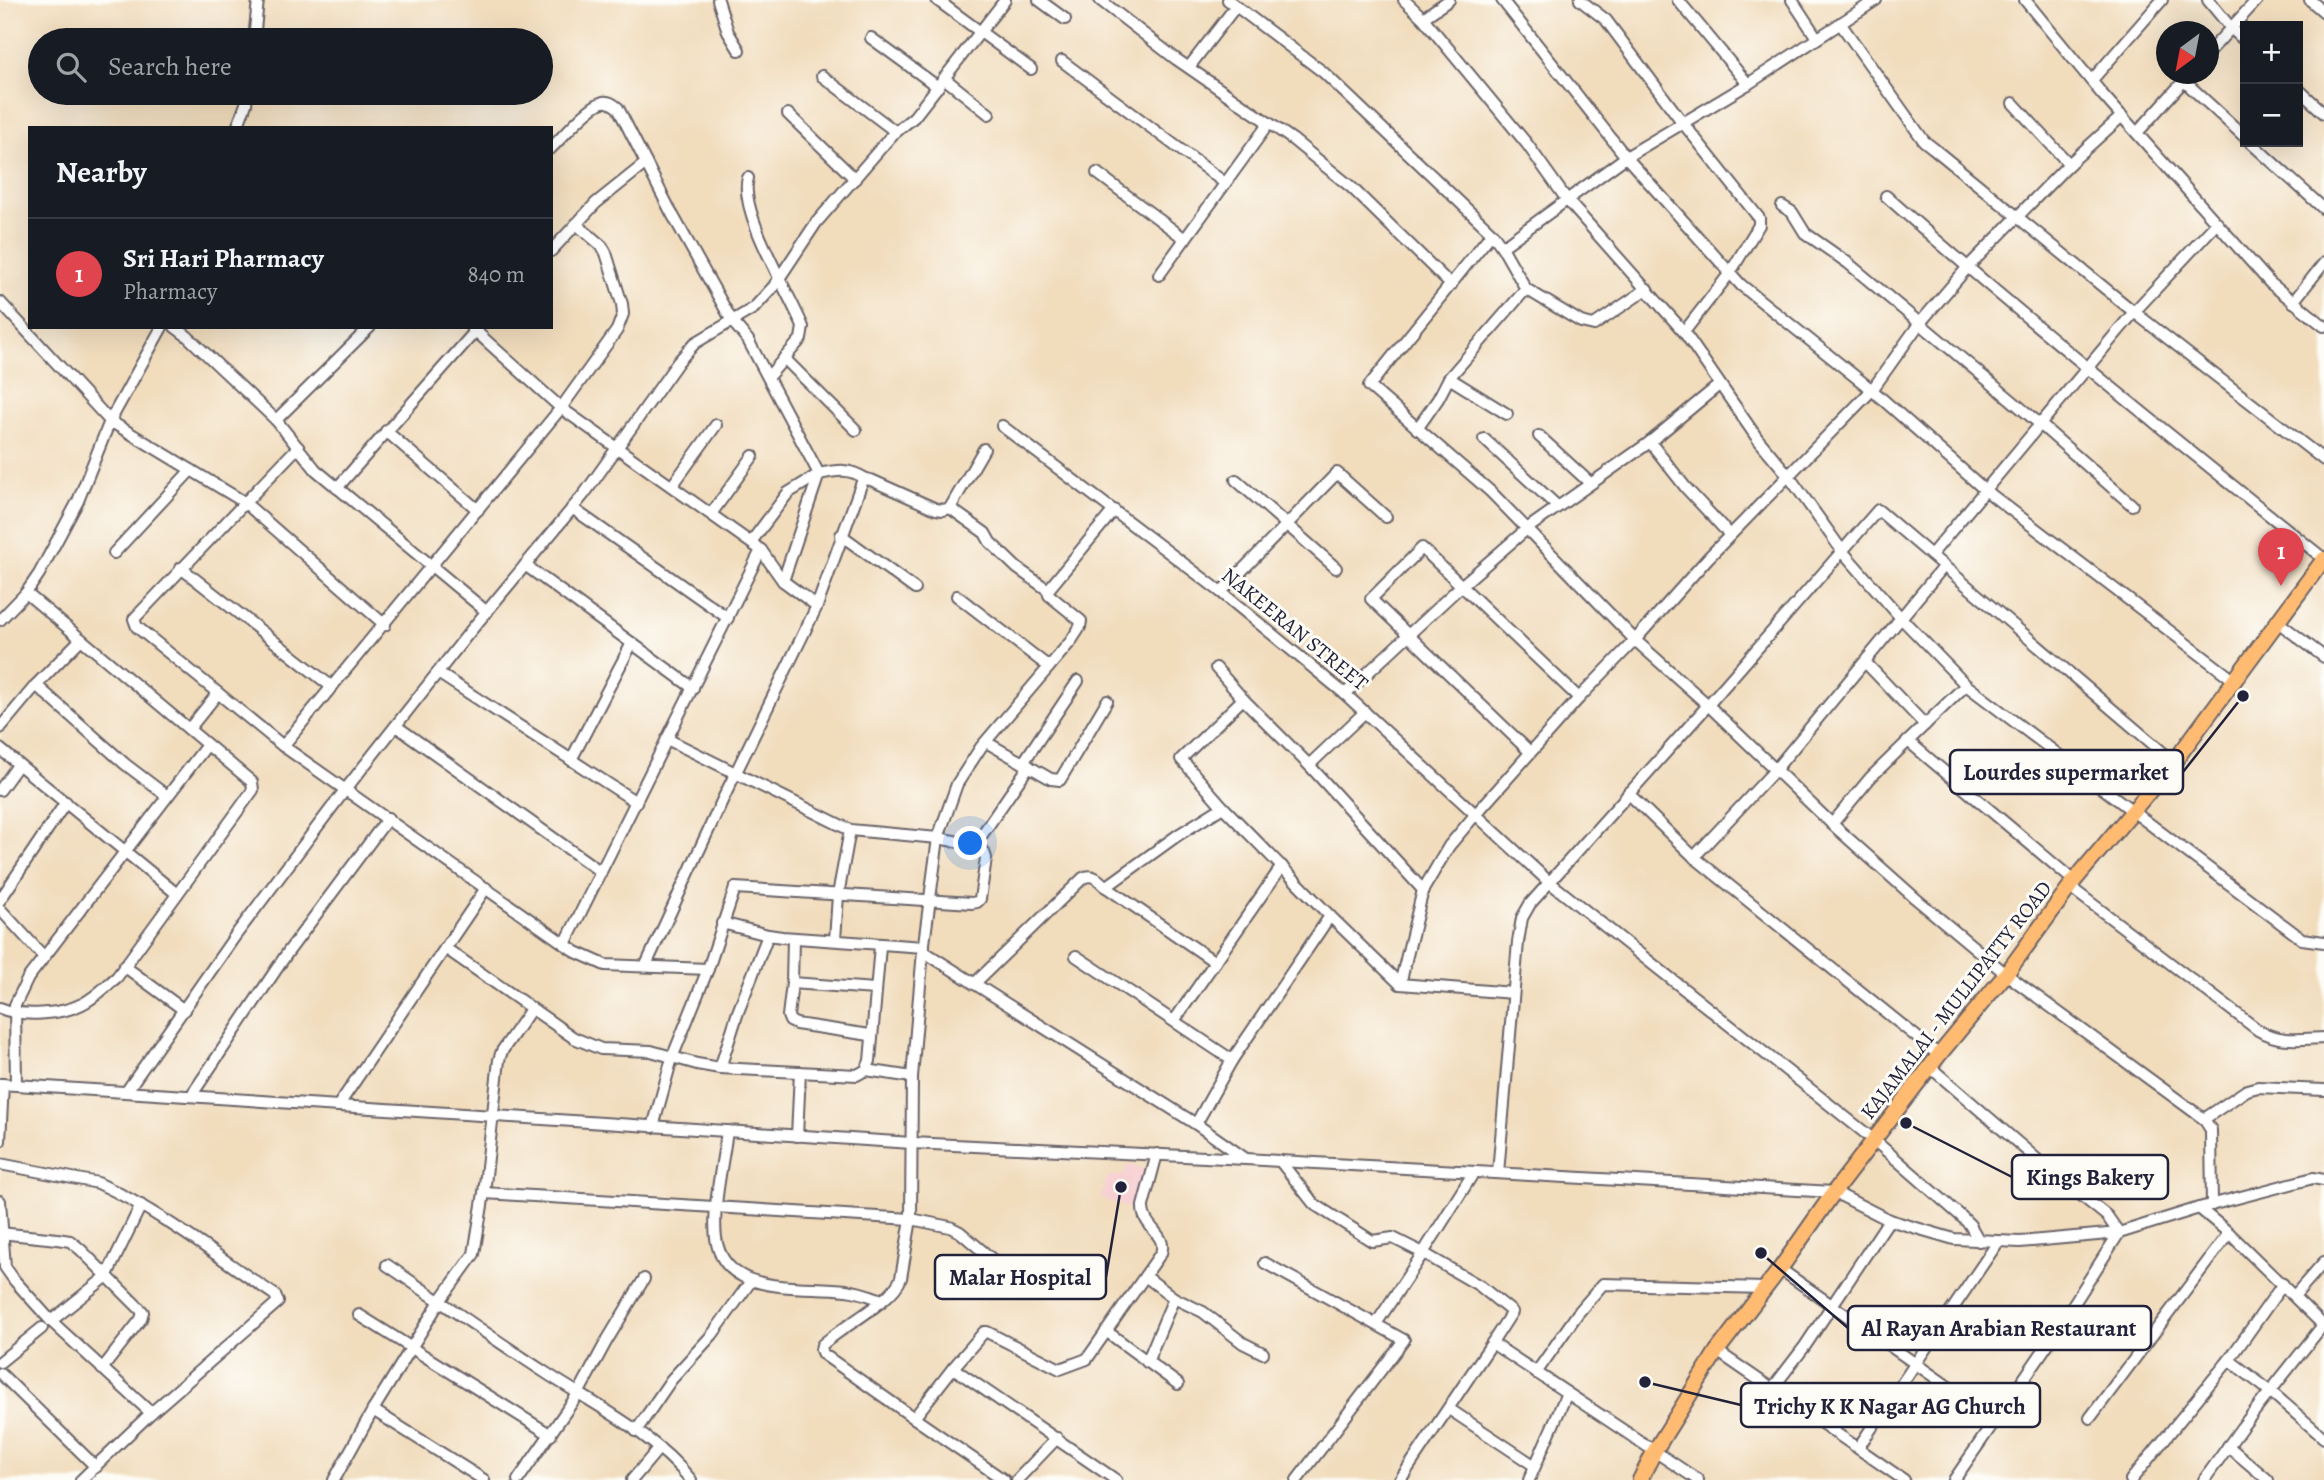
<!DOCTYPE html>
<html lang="en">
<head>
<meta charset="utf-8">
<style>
  body { margin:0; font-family:Alegreya,serif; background:#242831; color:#f1f3f6 }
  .controls { position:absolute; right:21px; top:21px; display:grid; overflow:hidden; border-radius:0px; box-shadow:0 7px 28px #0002 }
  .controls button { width:63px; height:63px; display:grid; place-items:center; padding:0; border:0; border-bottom:2px solid #363941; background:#171b24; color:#f1f3f6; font:35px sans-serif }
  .compass { position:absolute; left:2156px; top:21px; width:63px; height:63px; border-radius:50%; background:#171b24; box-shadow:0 7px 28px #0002; rotate:212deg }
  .you { position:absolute; left:971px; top:844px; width:24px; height:24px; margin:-18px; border:5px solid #fff; border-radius:50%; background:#1a73e8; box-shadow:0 0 0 10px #1a73e833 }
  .badge { display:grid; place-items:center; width:46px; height:46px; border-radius:50%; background:#d690ce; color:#fff; font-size:23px; font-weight:700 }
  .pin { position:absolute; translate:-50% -58px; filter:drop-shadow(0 2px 4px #0008) }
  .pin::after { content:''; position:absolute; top:37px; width:24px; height:21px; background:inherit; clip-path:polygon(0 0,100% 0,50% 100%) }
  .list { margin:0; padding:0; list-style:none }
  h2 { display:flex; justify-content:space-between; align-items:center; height:91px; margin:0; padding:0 28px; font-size:30px }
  h2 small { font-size:23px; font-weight:400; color:#9ea1a6 }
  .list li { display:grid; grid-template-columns:46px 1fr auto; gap:21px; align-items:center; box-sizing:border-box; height:112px; padding:0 28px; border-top:2px solid #363941 }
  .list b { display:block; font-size:26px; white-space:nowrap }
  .list p { margin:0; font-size:23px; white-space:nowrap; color:#9ea1a6 }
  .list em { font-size:23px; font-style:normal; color:#9ea1a6 }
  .icon { flex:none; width:38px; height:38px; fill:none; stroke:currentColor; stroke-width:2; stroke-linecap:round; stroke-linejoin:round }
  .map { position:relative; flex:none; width:2324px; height:1480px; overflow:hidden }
  .search { position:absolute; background:#171b24; box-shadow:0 7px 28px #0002; left:28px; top:28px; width:525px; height:77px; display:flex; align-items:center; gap:18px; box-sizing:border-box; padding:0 24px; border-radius:38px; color:#9ea1a6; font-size:26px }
  .panel { position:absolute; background:#171b24; box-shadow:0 7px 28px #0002; left:28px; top:126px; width:525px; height:203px; border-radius:0px }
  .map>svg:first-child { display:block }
</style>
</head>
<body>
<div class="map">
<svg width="2324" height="1480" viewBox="0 0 2324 1480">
  <rect width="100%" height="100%" fill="#fdfcf7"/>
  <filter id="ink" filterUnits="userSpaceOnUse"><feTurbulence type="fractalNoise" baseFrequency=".0143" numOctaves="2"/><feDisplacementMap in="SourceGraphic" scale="14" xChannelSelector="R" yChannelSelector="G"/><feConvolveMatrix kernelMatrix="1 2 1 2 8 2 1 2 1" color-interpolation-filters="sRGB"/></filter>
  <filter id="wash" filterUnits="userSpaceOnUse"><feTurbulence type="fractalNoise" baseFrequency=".00686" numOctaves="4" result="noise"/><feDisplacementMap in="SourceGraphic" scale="28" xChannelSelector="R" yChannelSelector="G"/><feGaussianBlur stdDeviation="1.57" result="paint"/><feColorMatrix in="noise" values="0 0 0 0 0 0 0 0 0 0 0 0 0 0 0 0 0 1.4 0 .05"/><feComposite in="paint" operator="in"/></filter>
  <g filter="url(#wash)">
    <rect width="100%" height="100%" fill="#f1dcbc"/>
    <polygon fill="#f7cfd2" points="1128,1164 1145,1170 1131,1209 1100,1198 1108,1176 1123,1176"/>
  </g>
  <g filter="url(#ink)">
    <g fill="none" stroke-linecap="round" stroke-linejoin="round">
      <defs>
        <g id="minor">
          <polyline points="718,0 728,32 739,50"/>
          <polyline points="937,0 1031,69"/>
          <polyline points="1039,0 1065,19"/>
          <polyline points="1100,0 1176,59 1292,139 1351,187 1451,285"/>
          <polyline points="1228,0 1323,72 1492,233"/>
          <polyline points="1404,0 1423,18 1527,144 1567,200 1684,332 1757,438 1788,475 1843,552 1901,618 1966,685 2302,939 2324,942"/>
          <polyline points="1502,0 1626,157 1741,285 1872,390 1985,490 2235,681"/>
          <polyline points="1580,0 1606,20 1683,123 1748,84"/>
          <polyline points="1678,0 1748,84 1876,0"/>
          <polyline points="1792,0 1817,38"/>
          <polyline points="2025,0 2102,94 2270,283 2324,326"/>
          <polyline points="2208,0 2231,28 2245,41"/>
          <polyline points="2310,0 2324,12"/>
          <polyline points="1423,18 1449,0"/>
          <polyline points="1840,23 1924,141 1933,148 2134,312 2324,460"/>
          <polyline points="871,38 938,87"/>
          <polyline points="254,40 258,0"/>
          <polyline points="2208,53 2257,0"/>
          <polyline points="1062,61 1225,183"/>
          <polyline points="1189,67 1236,6"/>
          <polyline points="822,76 896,132"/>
          <polyline points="944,78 989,114"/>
          <polyline points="2092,80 2162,0"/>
          <polyline points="2184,81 2245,137"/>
          <polyline points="2298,89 2324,113"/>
          <polyline points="2013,103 2069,164"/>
          <polyline points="788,114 855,179"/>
          <polyline points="237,128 246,104 247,93"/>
          <polyline points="2137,133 2190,74"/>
          <polyline points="2250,142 2324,209"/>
          <path d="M551,148C563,137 588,106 603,102C609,101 613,104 618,108L671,212L732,321L748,340L819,474L788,493L751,542"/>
          <polyline points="1097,173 1185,239"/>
          <path d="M748,178C738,211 790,294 803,327L801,339L768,377"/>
          <path d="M1886,196C2028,322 2176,440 2324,559"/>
          <polyline points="1782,206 1792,212 1805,233 1848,263 2041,425 2132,505"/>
          <polyline points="576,224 602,246 606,253 622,304 623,314 617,330 561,408 283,746 576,952 605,965 708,969"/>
          <polyline points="1502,247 1526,289 1581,322 1594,325 1647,289"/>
          <polyline points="551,251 596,203 646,163"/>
          <polyline points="1159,275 1269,123"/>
          <polyline points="0,302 110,421 244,502 385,625"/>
          <polyline points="2293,302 2324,263"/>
          <polyline points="175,327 187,336 276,420 316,470 487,612"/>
          <polyline points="471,327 561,408 761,550 565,944"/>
          <polyline points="1684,332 1730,273 1759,225 1759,218 1683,123 1626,157 1502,247 1492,233 1369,386 1491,492 1635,640 1708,705 1832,824 1915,898 2006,974 2204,1119 2211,1130 2212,1205"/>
          <polyline points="784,358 856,430"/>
          <polyline points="1449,378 1507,414"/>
          <polyline points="276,420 370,327"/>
          <polyline points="1002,426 1221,592 1345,694 1548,881 1874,1140 1962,1217 1970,1225 1979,1241"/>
          <polyline points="1417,429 1438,399 1449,378 1526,289"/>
          <polyline points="386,431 478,510"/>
          <polyline points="1539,436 1590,483"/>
          <polyline points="1484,439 1557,506"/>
          <polyline points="1650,442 1686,488 1730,535"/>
          <polyline points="1236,480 1336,568"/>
          <polyline points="672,486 716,425"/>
          <polyline points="337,488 479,327"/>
          <polyline points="572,508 728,618"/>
          <polyline points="950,508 985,533 990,542 1017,568 1048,590"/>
          <path d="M1114,510L1048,590L1049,595L1081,621L1080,627L1071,641L981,747L957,784L938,838L923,951L912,1077L911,1219L901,1278C893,1301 841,1327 822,1345L821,1350L823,1354L914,1418L953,1368L984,1332H987L1060,1369L1087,1359L1161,1253C1168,1234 1142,1228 1143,1206L1157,1154"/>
          <polyline points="711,514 753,456"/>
          <polyline points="841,535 915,589"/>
          <polyline points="761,550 783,581 817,606"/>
          <polyline points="114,553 191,470"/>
          <polyline points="1931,555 2134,312 2217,223"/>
          <polyline points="525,565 693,688"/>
          <polyline points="181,568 332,687"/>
          <path d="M783,581L819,474C839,470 849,468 866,479"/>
          <polyline points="1221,592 1337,473 1386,517"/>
          <polyline points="957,596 1049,667"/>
          <polyline points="0,620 26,593 39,574 78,501 110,421 162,327"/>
          <polyline points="2278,622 2324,657"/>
          <polyline points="1865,662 1925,725"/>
          <polyline points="1216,668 1243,699 1309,765 1423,890"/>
          <polyline points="438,673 636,802"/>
          <polyline points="36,685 125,764 167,796"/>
          <polyline points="1345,694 1462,585 1528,528 1650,442 1719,385"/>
          <polyline points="396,726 601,872"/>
          <polyline points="0,728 36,685 81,639"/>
          <polyline points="189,729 218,693"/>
          <polyline points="1908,741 2074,881"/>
          <polyline points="986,742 1051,779 1060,780 1107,701"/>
          <polyline points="283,746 137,627 134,619 298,447"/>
          <polyline points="0,749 177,894"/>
          <polyline points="1530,752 1371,599 1422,548 1579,698"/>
          <polyline points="571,760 632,643"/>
          <polyline points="1023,763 1078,681"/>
          <polyline points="1309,765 1365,712"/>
          <polyline points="0,790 18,765"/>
          <polyline points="1628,793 1694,857 1939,1055"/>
          <polyline points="1223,807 1181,759 1243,699"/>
          <polyline points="1832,824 1871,777 1966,685"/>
          <polyline points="975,845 1029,766"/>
          <polyline points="1694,857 1775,770 1944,566"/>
          <polyline points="1106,887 1215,962"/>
          <path d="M2070,887L2258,1030C2279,1043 2301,1039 2324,1038"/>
          <polyline points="0,900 66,802"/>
          <polyline points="0,909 44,957"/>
          <polyline points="1330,916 1400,984 1513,993"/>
          <polyline points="722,923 768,935 782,937 924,947"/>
          <polyline points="793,939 792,983 788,1016 790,1021 796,1024 870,1035"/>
          <polyline points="835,940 838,895 850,830"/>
          <polyline points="445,948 574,1038 601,1049 651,1051 697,1064 720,1068 857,1075 866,1070 870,1061 880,946"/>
          <polyline points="923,951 1196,1124 1246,1159"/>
          <polyline points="1076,956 1232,1060"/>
          <polyline points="646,965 722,801 817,606 862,482 866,479 871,480 936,509 943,510 950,508 984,449"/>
          <polyline points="124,966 184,1010"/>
          <polyline points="792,983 875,989"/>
          <path d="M974,984L1083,878C1093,873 1099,880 1106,887L1178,835L1223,807L1330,916L1232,1060L1196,1124"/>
          <polyline points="1400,984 1423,890 1449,846 1475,815 1579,698 1635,640 1708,558 1872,390 1919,324 1967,268 2069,164 2122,116"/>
          <path d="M0,1008C21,1017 61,1015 82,1004C95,998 106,986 117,977L253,790L252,782L26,593"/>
          <polyline points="1174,1021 1282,866"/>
          <polyline points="1930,1067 2047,1168 2107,1216 2119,1233 2050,1341 1954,1480"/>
          <polyline points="720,1068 738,1012 768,935"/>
          <polyline points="866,1070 912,1077"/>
          <polyline points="0,1084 912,1143 1246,1159 1834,1192 1889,1220 1954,1239 2020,1242 2119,1233 2199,1208 2313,1178 2324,1180"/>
          <polyline points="16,1085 15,1005 28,978 207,745"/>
          <polyline points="126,1092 235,936 345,790 468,634 585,493 678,362 695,343 754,308 774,286 816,223 892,135 914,117 1005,0"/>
          <polyline points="191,1096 288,952 388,818"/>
          <polyline points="338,1106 486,888"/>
          <polyline points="2204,1119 2247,1090 2258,1087 2324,1090"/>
          <polyline points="653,1127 672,1058 708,969 735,888 972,903 977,902 980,899 986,858 984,852 975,845 938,838 850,830 667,739"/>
          <path d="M727,1131C723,1162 712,1208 716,1238C724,1298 802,1284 846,1290C858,1291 871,1296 882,1300"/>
          <polyline points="797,1136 800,1072"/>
          <polyline points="0,1141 3,1084"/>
          <polyline points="1280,1161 1314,1204 1372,1241 1393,1238 1423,1253 1376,1324"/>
          <path d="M0,1164L98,1183C161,1212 218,1257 275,1295L278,1302L151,1413L81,1480"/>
          <polyline points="1474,1172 1423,1253 1480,1286 1512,1312 1492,1343 1698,1480"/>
          <polyline points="1498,1173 1518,942 1522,918 1530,904 1701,713 1878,510 2174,762"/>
          <polyline points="484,1193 911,1219 950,1227 960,1232 1019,1282"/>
          <polyline points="0,1201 5,1267 15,1281 51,1321 151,1413"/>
          <polyline points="2199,1208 2229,1233 2323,1325 2242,1427 2204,1480"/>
          <polyline points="0,1233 57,1239 70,1241 80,1249 143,1312 141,1319 102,1369"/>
          <polyline points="1265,1263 1404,1340 1297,1480"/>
          <path d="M387,1265C440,1301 492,1338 546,1373C595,1405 653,1433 691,1480"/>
          <polyline points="1780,1269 1996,1420"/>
          <polyline points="1145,1276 1174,1298 1203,1312 1243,1343 1263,1353"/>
          <polyline points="2295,1295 2324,1262"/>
          <polyline points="359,1315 551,1435"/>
          <polyline points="51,1321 106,1277 141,1205"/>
          <polyline points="1106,1331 1178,1384"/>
          <polyline points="1717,1351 1904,1480"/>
          <polyline points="2229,1360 2270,1391 2324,1438"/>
          <polyline points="0,1362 42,1328"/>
          <polyline points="1147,1362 1174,1298"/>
          <polyline points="953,1368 1116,1480"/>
          <polyline points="0,1373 96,1467"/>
          <polyline points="1536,1373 1578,1313 1603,1284 1766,1288"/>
          <polyline points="1772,1389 1805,1346 1889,1220"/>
          <polyline points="1449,1409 1535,1466"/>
          <polyline points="373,1410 484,1480"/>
          <polyline points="914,1418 1004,1480"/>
          <polyline points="2090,1418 2229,1233"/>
          <polyline points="636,1431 671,1380 712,1335 751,1281"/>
          <polyline points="2228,1446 2268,1480"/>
          <polyline points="1858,1448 1998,1242"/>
          <polyline points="334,1480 373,1410 440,1301 474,1254 484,1193 499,1060 502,1051 531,1009"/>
          <polyline points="518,1480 578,1394 606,1342 644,1279"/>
          <polyline points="632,1480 659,1448"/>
          <polyline points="1017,1480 1057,1438"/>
          <polyline points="1400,1480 1492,1343"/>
          <polyline points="1529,1480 1567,1393"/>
          <polyline points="2131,1480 2229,1360 2283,1284"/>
        </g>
        <polyline id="major" points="1640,1480 1654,1452 1717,1351 1780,1269 1834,1192 1939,1055 2006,974 2074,881 2174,762 2324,559"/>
      </defs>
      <use href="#minor" stroke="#6a6368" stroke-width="14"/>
      <use href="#major" stroke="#6a6368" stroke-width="18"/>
      <use href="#minor" stroke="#fff" stroke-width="10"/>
      <use href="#major" stroke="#ffbb71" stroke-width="14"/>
    </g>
  </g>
  <g text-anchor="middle" stroke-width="6" stroke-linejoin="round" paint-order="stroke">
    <g font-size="21" fill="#22223b" stroke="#fdfcf7">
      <text transform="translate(1295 629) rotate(39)" y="7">NAKEERAN STREET</text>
      <text transform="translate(1956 1000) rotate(-52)" y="7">KAJAMALAI - MULLIPATTY ROAD</text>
    </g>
  </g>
  <path fill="none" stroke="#22223b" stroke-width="2.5" d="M2243 696L2183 772M1906 1123L2012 1177M1121 1187L1106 1277M1761 1253L1848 1328M1645 1382L1741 1405"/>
  <g fill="#22223b" stroke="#fdfcf7" stroke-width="2.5">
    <circle cx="2243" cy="696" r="7"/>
    <circle cx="1906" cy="1123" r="7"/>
    <circle cx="1121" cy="1187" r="7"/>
    <circle cx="1761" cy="1253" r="7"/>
    <circle cx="1645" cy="1382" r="7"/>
  </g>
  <g fill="#fdfcf7" stroke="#22223b" stroke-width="2.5">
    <rect x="1950" y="750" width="233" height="44" rx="7"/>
    <rect x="2012" y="1155" width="156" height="44" rx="7"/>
    <rect x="935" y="1255" width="171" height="44" rx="7"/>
    <rect x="1848" y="1306" width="303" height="44" rx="7"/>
    <rect x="1741" y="1383" width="299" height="44" rx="7"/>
  </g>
  <g font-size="23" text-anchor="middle" font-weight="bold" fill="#22223b">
    <text x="2066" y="780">Lourdes supermarket</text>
    <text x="2090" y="1185">Kings Bakery</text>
    <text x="1020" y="1285">Malar Hospital</text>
    <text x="1999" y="1336">Al Rayan Arabian Restaurant</text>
    <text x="1890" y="1414">Trichy K K Nagar AG Church</text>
  </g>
</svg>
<div class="controls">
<button>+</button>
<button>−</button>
</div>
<svg class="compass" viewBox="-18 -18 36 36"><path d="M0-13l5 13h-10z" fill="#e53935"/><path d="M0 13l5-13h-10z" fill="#9ea1a6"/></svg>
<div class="you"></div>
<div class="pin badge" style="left:2281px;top:586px;background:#e0444e">1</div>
<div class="search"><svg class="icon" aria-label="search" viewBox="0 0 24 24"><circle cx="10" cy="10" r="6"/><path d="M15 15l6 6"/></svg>Search here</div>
<section class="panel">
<h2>Nearby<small></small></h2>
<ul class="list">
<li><span class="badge" style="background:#e0444e">1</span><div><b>Sri Hari Pharmacy</b><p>Pharmacy</p></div><em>840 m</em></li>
</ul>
</section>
</div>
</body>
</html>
